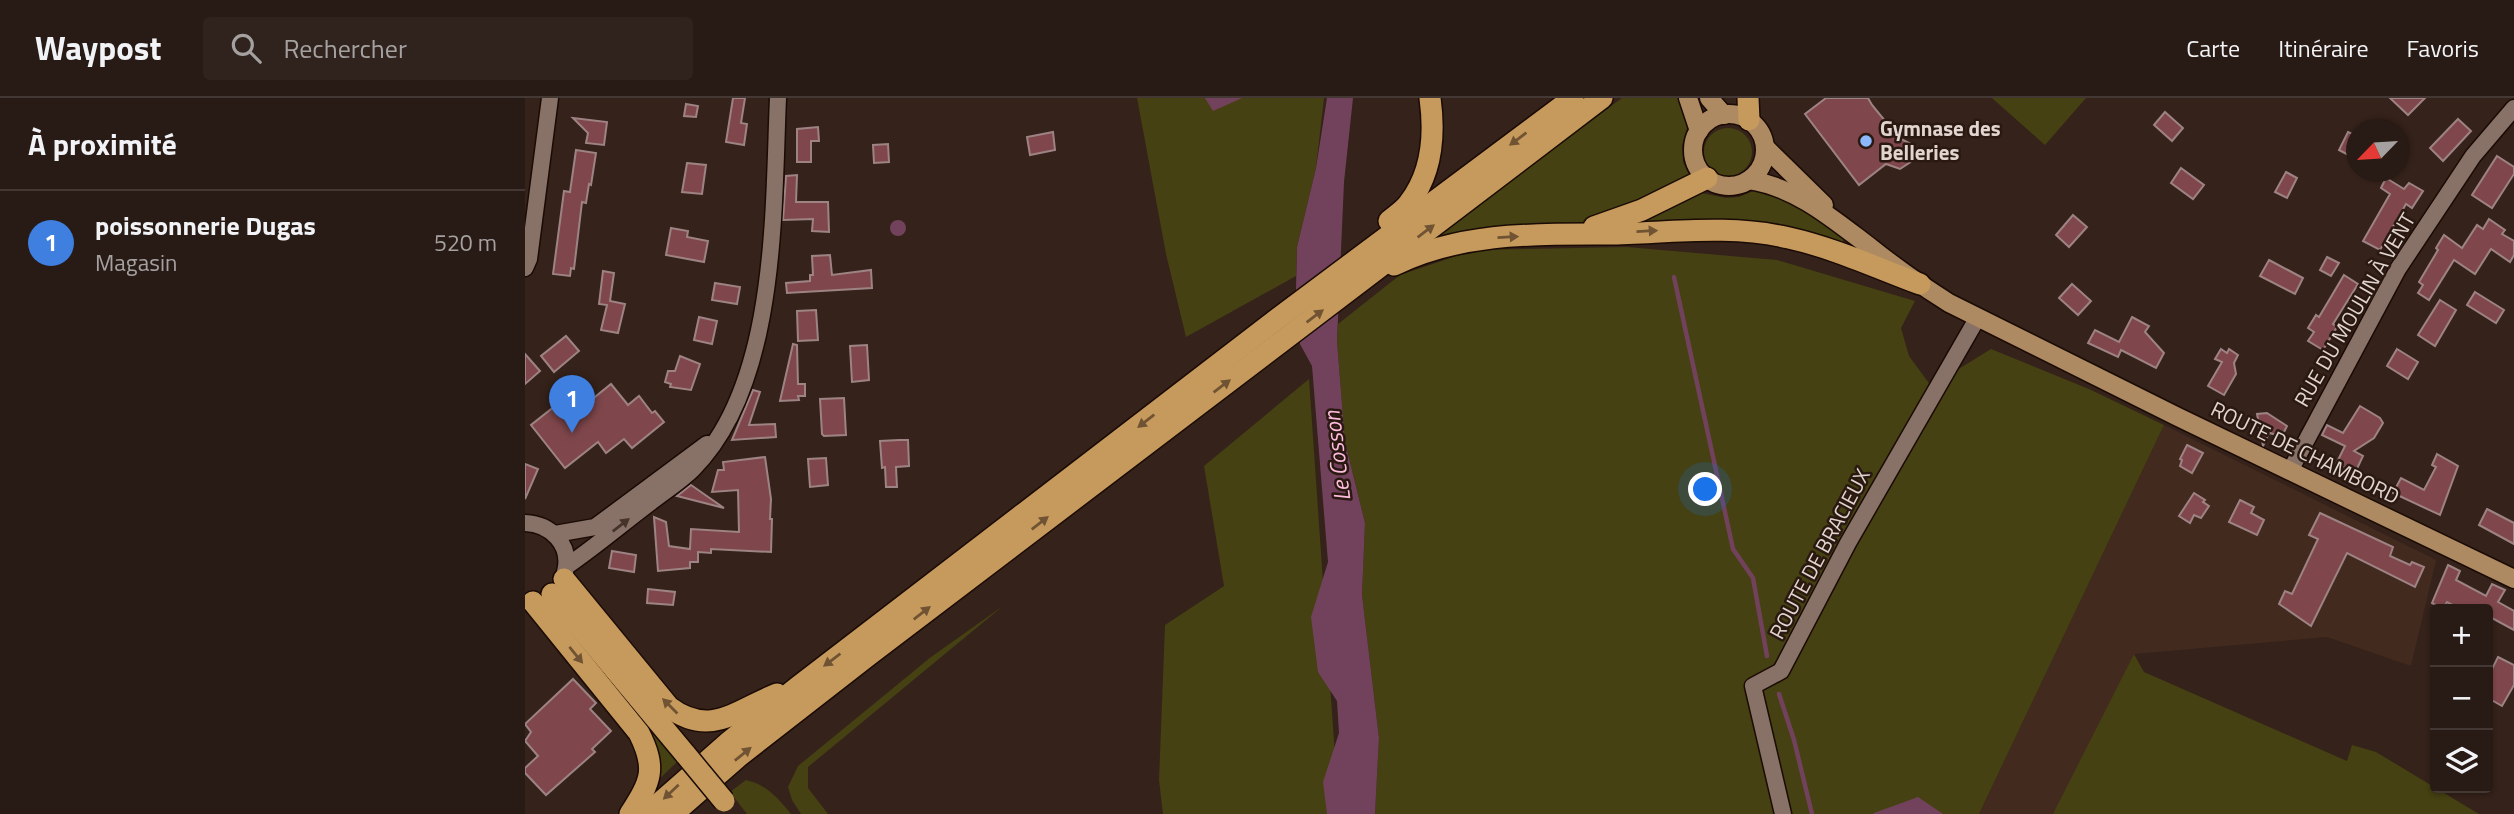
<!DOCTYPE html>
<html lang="fr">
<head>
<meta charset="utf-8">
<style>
  body { margin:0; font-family:"Titillium Web",sans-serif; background:#30231d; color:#f1f3f6 }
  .controls { position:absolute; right:21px; bottom:21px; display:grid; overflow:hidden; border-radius:7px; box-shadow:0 2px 5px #0004 }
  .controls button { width:63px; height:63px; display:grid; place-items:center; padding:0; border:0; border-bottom:2px solid #443834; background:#281a14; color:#f1f3f6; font:35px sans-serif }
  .compass { position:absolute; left:1821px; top:21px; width:63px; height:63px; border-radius:50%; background:#281a14; box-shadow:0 2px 5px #0004; rotate:245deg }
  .you { position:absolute; left:1181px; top:392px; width:24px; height:24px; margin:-18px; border:5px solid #fff; border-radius:50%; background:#1a73e8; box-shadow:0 0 0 10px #1a73e833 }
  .badge { display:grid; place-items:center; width:46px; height:46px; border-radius:50%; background:#ea580c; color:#fff; font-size:23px; font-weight:700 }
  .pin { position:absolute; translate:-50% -58px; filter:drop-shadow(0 2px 4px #0008) }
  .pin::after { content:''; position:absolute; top:37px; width:24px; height:21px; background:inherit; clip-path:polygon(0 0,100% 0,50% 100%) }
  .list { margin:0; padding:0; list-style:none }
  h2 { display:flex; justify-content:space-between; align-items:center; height:91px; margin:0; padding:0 28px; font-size:30px }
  h2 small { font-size:23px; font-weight:400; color:#a5a1a0 }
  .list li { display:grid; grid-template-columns:46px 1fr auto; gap:21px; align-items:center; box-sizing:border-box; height:105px; padding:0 28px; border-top:2px solid #443834 }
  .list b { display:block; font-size:26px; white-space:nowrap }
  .list p { margin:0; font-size:23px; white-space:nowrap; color:#a5a1a0 }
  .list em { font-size:23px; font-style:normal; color:#a5a1a0 }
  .icon { flex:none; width:38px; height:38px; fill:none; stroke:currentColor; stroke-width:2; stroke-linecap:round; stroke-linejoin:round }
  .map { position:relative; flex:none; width:1989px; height:716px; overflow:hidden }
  header { display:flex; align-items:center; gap:42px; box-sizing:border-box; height:98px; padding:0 35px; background:#281a14; border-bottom:2px solid #443834 }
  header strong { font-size:33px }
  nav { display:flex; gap:38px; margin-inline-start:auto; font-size:24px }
  .search { width:490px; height:63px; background:#30231d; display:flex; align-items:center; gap:18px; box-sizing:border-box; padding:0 24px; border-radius:7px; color:#a5a1a0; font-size:26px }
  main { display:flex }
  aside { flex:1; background:#281a14 }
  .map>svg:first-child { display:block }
</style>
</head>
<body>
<header>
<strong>Waypost</strong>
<div class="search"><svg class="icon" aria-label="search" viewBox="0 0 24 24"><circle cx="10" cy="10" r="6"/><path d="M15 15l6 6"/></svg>Rechercher</div>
<nav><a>Carte</a><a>Itinéraire</a><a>Favoris</a></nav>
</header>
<main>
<aside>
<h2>À proximité<small></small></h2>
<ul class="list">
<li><span class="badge" style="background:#3f7fe0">1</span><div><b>poissonnerie Dugas</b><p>Magasin</p></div><em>520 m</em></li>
</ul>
</aside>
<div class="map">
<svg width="1989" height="716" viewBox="0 0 1989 716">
  <rect width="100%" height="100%" fill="#35221a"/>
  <polygon fill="#422a1f" points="1639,327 1911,462 1886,568 1802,539 1609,556 1534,716 1454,716"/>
  <g fill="#454112">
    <polygon points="612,0 799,0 791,70 772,149 771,178 661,239 641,156"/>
    <polygon points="1097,0 1157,0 1163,27 1157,48 1158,64 1166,81 1068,122 1033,129 897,145"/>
    <polygon points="1467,0 1561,0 1520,47"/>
    <circle cx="1203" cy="54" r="24"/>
    <path d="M1228,93C1263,93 1292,120 1319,140L1316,150L1100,128L1172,94L1201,100L1214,99Z"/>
    <polygon points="1102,149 1252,162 1390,203 1376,230 1384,258 1406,288 1466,251 1564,291 1639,327 1454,716 850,716 854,640 837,497 840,425 820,344 812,243 813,226 875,177 949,152"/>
    <polygon points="784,281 814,716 638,716 634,682 640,527 699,488 679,368"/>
    <polygon points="478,508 283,669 283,690 303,716 276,716 267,702 263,689 273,668 406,559"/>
    <polygon points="38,527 152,664 130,685 130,660"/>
    <polygon points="1609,556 1619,574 1822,663 1827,647 1851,654 1954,716 1528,716"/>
    <path d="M221,682C242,687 253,700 266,716H222L205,694Z"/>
  </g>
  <g fill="#72425c">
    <polygon points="680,0 717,0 688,13"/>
    <polygon points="802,0 828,0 819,84 812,243 820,344 840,425 837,497 854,640 850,716 802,716 798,684 814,635 812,603 793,574 786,519 803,464 787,268 775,246 771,191 772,149 791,70"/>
    <circle cx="373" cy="130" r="8"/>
    <polygon points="1393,699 1418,716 1348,716 1349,715"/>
  </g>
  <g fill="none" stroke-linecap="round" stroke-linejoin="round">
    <g stroke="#72425c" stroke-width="4.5">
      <polyline points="1149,179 1208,451 1228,480 1242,558"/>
      <polyline points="1254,596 1269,642 1287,716"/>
    </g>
  </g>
  <g fill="#7f474b" stroke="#9d8384" stroke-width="2">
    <polygon points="208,0 220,0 216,25 222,26 219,47 201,44"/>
    <polygon points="1301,0 1343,0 1347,7 1374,40 1386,46 1389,57 1387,63 1375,71 1361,66 1334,87 1280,16"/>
    <polygon points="1865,0 1900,0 1883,17"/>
    <polygon points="161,6 173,8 171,19 159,18"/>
    <polygon points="1640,14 1658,30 1647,43 1629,27"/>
    <polygon points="48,20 82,24 79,47 61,45 63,35"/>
    <polygon points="1933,21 1946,33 1918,63 1905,50"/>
    <polygon points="293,29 294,43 286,43 286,64 272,64 272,31"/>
    <polygon points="528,34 530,52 505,57 502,39"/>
    <polygon points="1823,34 1831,38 1831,61 1814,52"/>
    <polygon points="363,46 364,64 349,65 348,47"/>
    <polygon points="51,52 71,55 66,87 64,86 61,105 57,104 49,171 46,170 45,178 28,176 39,93 45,94"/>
    <polygon points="1972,58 1989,69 1989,76 1967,110 1947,97"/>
    <polygon points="162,65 181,67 177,96 157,94"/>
    <polygon points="1656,70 1679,87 1668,101 1646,85"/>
    <polygon points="1761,74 1772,80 1762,100 1750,94"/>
    <polygon points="272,77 271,104 303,104 304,134 287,133 288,121 258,122 261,78"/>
    <polygon points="1861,80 1879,91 1884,85 1898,93 1887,110 1881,106 1855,152 1838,143 1865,96 1856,90"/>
    <polygon points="1548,117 1562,129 1544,149 1531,137"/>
    <polygon points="1964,121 1980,132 1977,136 1989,143 1989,157 1985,164 1966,151 1950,176 1929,162 1904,202 1893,195 1898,187 1894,184 1913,152 1911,150 1919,137 1937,150 1952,127 1958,131"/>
    <polygon points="146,130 163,133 162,139 183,143 179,164 141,157"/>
    <polygon points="305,157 307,177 346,172 347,190 262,195 261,185 285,183 285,177 288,177 287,158"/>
    <polygon points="1802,159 1814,165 1806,178 1795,172"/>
    <polygon points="1744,162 1778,180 1770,196 1735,178"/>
    <polygon points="78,173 89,175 85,203 100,206 93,235 76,232 82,207 74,206"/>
    <polygon points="1819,177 1833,186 1808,226 1812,229 1798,252 1783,243 1789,234 1783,230 1791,217 1794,219"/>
    <polygon points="190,185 215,189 212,206 187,202"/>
    <polygon points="1547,186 1566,203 1553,217 1534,200"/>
    <polygon points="1950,194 1979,212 1971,225 1942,207"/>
    <polygon points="1915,202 1931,212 1910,248 1893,237"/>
    <polygon points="291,212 293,242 273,243 272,213"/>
    <polygon points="174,219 192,223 187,246 169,242"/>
    <polygon points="1607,219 1624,228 1620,234 1639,255 1631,270 1596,252 1593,259 1563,245 1570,232 1594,244"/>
    <polygon points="41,238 54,253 29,274 16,258"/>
    <polygon points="268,246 272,247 273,286 280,286 280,298 273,298 274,302 255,303"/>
    <polygon points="342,247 344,282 327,284 325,248"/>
    <polygon points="1696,251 1702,255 1704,251 1713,257 1709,265 1711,276 1699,297 1683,288 1697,264 1690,261"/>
    <polygon points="1872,251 1893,264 1883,281 1862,268"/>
    <polygon points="0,256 15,273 0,286"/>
    <polygon points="155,258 175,266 166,292 145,289 146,286 140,284 143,273 150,273"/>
    <polygon points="86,286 103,307 114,298 127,315 130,313 139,324 107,350 99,341 81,355 73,344 40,370 6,327 49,293 60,307"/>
    <polygon points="228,292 235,294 224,327 250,326 251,339 207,342"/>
    <polygon points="319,300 321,337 299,338 297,336 295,301"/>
    <polygon points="1835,308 1855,320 1858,325 1849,340 1829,353 1838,358 1830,375 1811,366 1820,348 1797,337 1802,327 1818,335"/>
    <polygon points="1742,315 1762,328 1757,338 1744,335 1738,348 1732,316"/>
    <polygon points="374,342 383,342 384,368 371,369 372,389 361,389 360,369 357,370 355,343"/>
    <polygon points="1662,347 1678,355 1667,375 1655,368 1657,362 1655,361"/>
    <polygon points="1912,356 1933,368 1915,417 1868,395 1876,380 1899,392 1911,369 1907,367"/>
    <polygon points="240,359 246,401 245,421 247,421 246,454 186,451 186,455 173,454 173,464 165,464 165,470 133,473 129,419 141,424 144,448 165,451 166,431 214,434 213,392 187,394 193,372 199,372 198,364"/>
    <polygon points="301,360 303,387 285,389 283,361"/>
    <polygon points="0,366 13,371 0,401"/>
    <polygon points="166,387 199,410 152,398"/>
    <polygon points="1669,395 1680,402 1678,404 1684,408 1676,420 1669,417 1665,425 1654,418"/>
    <polygon points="1715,402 1729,409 1726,415 1739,422 1732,437 1704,424"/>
    <polygon points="1962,411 1989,425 1989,446 1954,427"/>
    <polygon points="1795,415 1868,449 1865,458 1885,467 1887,464 1899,469 1890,489 1822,455 1786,528 1760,510 1754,506 1760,493 1767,496 1793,441 1784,437"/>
    <polygon points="87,453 111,457 109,474 84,470"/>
    <polygon points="1923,467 1935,473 1931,482 1961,498 1967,486 1980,492 1973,504 1989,513 1989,532 1963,518 1963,511 1935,511 1922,504 1918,511 1907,505"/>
    <polygon points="123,491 150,494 148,507 122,505"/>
    <polygon points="1973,559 1989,567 1989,587 1977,608 1963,600 1963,579"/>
    <polygon points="48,581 71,605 65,611 86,633 67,651 70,654 21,697 0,675 0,670 13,658 0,643 6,634 0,626"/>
  </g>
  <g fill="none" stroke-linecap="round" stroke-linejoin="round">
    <defs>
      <g id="minor">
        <polyline points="0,170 4,161 25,0"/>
        <polyline points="1765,373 1873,171 1948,58 1989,10"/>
        <path d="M0,425C26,426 47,447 40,474"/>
        <polyline points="30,436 70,429 182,346"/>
        <path d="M42,468C71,448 98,425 126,404C140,393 156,383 168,371C253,286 248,112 253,0"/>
        <polyline points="1258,716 1228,588 1256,573 1323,445 1453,219"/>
      </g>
      <g id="major">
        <polyline points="1163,0 1174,33"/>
        <polyline points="1184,0 1199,17"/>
        <circle cx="1204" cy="52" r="36"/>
        <polyline points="1240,49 1299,107"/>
        <path d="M1224,82C1271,89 1308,121 1345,149C1370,169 1397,188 1424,205L1653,319L1989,481"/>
      </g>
      <g id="highway">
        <polyline points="1223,0 1224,22"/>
        <path d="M864,123C871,117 879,112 884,105C908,74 910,36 905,0"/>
        <polyline points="1069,129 1117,112 1182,80"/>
        <path d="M869,167C937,134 1010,136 1083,136C1144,135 1204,126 1264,140C1309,150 1352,170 1395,186"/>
        <path d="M39,481L144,609C185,640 212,612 252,596"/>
        <polyline points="27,496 161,657"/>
        <path d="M8,504L114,635C132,671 126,683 105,716"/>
        <polyline points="122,716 205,643 274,588 752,221 1048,0"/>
        <polyline points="148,716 213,659 344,557 1077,0"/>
      </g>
    </defs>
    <use href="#minor" stroke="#1b0b05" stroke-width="19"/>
    <use href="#major" stroke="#1b0b05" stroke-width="21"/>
    <use href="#highway" stroke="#1b0b05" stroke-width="24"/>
    <use href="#minor" stroke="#887268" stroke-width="16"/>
    <use href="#major" stroke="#ad8a61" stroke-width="18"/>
    <use href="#highway" stroke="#c69a5c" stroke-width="21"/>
    <defs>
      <polyline id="highway-bridge" points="161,657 199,703"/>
    </defs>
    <use href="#highway-bridge" stroke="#1b0b05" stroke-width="24" stroke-linecap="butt"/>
    <use href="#highway-bridge" stroke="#c69a5c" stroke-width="21"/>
  </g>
  <defs><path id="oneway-solid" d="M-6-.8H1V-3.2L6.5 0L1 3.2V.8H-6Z" transform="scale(1.75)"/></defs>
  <g fill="#705333">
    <use href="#oneway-solid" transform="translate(993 41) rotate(143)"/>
    <use href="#oneway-solid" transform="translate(901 133) rotate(-37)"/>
    <use href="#oneway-solid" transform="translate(1122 133) rotate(-3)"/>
    <use href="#oneway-solid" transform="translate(983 139) rotate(-3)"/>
    <use href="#oneway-solid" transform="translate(790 218) rotate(-37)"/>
    <use href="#oneway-solid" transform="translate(697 288) rotate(-37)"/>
    <use href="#oneway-solid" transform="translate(621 323) rotate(142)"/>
    <use href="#oneway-solid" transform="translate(515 425) rotate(-38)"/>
    <use href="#oneway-solid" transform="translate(397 515) rotate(-38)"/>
    <use href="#oneway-solid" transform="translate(51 557) rotate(51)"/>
    <use href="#oneway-solid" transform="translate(307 562) rotate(143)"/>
    <use href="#oneway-solid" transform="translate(145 608) rotate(-135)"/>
    <use href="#oneway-solid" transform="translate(218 656) rotate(-39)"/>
    <use href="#oneway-solid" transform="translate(146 694) rotate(137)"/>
  </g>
  <use fill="#46342b" href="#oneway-solid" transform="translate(96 427) rotate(-38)"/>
  <circle fill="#8db9fc" stroke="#2a1911" stroke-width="2.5" cx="1341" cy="43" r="7"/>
  <g text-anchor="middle" stroke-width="5" stroke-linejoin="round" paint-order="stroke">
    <g font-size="21" font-weight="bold" fill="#e2d5d0" stroke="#2a1911" text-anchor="start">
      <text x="1355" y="38">Gymnase des<tspan x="1355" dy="24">Belleries</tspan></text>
    </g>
    <g font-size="21" fill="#e2d5d0" stroke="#2a1911">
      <text transform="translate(1830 212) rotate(-60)" y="7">RUE DU MOULIN À VENT</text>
      <text transform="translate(1780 355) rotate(26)" y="7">ROUTE DE CHAMBORD</text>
      <text transform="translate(1295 456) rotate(-62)" y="7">ROUTE DE BRACIEUX</text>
    </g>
    <g font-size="23" font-style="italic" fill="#fdbcdd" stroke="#2a1911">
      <text transform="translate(812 358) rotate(-97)" y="8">Le Cosson</text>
    </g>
  </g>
</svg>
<div class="controls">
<button>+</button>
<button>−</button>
<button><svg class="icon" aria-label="layers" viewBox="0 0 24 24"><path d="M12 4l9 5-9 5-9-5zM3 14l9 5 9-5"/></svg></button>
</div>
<svg class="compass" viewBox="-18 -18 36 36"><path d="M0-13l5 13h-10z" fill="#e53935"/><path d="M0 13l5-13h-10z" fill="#a5a1a0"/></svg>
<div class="you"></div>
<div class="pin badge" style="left:47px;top:335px;background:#3f7fe0">1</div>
</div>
</main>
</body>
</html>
